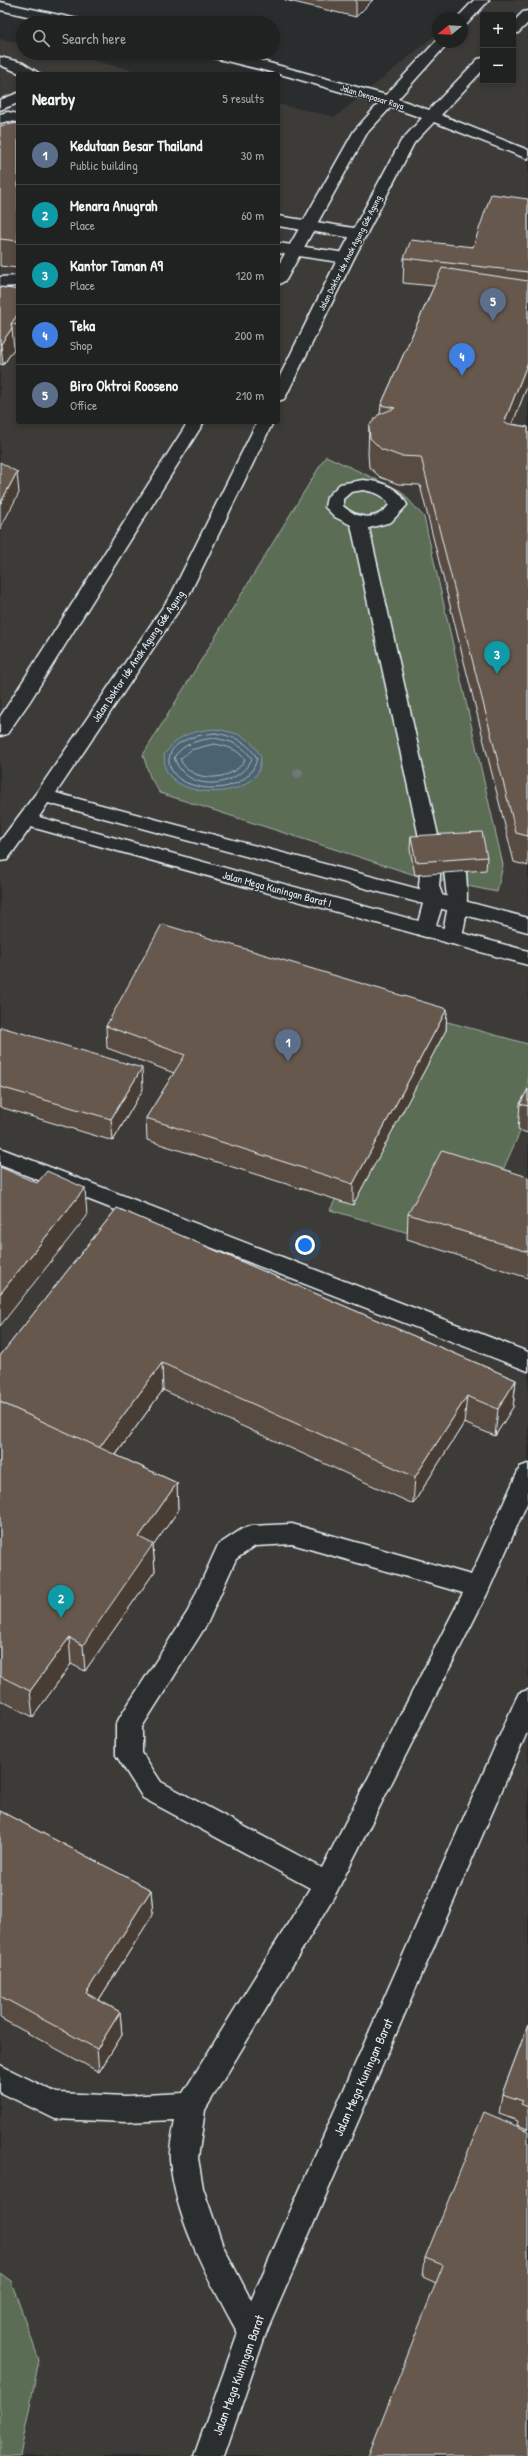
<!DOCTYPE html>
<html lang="en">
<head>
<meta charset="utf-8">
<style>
  body { margin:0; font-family:"Patrick Hand",sans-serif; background:#2d2f2f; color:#f1f3f6 }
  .controls { position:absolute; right:12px; top:12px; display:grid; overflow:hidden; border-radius:4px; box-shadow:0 2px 6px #0003 }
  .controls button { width:36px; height:36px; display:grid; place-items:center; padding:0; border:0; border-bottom:1px solid #3d3f40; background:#202222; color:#f1f3f6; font:20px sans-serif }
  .compass { position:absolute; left:432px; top:12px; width:36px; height:36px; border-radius:50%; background:#202222; box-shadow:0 2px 6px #0003; rotate:252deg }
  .you { position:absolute; left:305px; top:1245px; width:14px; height:14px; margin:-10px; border:3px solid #fff; border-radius:50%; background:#1a73e8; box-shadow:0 0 0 6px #1a73e833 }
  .badge { display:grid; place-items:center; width:26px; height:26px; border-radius:50%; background:#ff9aa2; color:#fff; font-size:13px; font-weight:700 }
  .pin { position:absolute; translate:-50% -33px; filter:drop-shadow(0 1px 2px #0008) }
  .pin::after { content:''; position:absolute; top:21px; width:14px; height:12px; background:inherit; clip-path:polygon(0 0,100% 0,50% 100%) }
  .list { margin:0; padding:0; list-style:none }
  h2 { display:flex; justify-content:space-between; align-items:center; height:52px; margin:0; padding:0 16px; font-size:17px }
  h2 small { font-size:13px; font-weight:400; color:#a2a4a5 }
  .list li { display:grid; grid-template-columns:26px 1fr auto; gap:12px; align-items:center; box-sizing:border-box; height:60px; padding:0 16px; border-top:1px solid #3d3f40 }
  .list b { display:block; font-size:15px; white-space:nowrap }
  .list p { margin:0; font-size:13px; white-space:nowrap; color:#a2a4a5 }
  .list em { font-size:13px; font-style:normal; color:#a2a4a5 }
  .icon { flex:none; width:22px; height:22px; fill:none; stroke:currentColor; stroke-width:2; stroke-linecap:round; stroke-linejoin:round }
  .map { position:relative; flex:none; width:528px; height:2456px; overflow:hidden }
  .search { position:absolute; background:#202222; box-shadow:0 2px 6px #0003; left:16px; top:16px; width:264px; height:44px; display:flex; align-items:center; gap:10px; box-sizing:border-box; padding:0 14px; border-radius:22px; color:#a2a4a5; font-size:15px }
  .panel { position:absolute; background:#202222; box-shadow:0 2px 6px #0003; left:16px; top:72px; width:264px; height:352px; border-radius:4px }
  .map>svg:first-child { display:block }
</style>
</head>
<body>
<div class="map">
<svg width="528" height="2456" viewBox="0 0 528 2456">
  <rect width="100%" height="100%" fill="#2a2d2e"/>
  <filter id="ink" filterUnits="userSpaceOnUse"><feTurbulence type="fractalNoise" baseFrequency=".025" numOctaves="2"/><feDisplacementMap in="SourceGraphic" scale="8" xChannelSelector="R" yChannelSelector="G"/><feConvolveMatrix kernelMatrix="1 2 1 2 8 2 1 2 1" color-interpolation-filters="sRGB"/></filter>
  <g filter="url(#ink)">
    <path fill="#3c3a37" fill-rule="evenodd" d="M479,0H528V2456H0V39L23,44V53H61L150,74H18V422H278V104L335,117L438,33V42H462V18H457ZM483,15H513V81H483Z"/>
    <g fill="#5c6d57" stroke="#a2afa8">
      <polygon points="326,456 401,491 424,517 503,865 497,892 418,876 160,793 150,777 143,755"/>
      <polygon points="426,1016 528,1044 528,1114 467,1250 330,1210"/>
      <polygon points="0,2273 11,2281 39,2360 20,2456 0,2456"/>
    </g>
    <path fill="#4c626f" stroke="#8a9ba6" d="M214,729C238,733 249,735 261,757C260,762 260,769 258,772C243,799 179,798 166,770C164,767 165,759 164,755C179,734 190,732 214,729Z"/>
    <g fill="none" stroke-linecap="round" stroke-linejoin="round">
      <g stroke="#aab8c1" stroke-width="1">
        <path d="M215,733C233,736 247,741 257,758C251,790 206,795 181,780C176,777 170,770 169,763C167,740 198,735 215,733Z"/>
        <path d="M214,738C230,741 243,744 252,759C236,790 185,793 174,757C184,743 198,740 214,738Z"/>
        <path d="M214,744C227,746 238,749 245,760C233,782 190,784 180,759L191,750Z"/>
      </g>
      <defs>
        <g id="lane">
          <polygon points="0,57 23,63 40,74 22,74 0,65"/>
          <polygon points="18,93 18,103 0,110 0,100"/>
          <polygon points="8,112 18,114 18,122 9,121 0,123 0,114"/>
          <polygon points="278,216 360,229 368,234 360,239 278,226"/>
          <polygon points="278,243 346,253 354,258 346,263 278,253"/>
          <polygon points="18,276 18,286 0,287 0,277"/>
          <path d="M363,480C383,482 398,486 407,505L391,522L369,528L439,840H452C455,844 460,848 462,853C469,872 469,925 459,942L452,944L445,942L442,937L448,906L442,853L439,886L444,900L433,935L426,937L419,935L416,930L424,900L419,886L422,851L351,525L335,517L325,507L327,497L340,484ZM363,490C375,492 384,494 389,505C376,522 358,519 343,506V499L351,492Z"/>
          <polygon points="0,1148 528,1352 528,1371 0,1165"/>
          <path d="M528,1464V1501L487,1594L336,1893L205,2110L198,2158L203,2188L223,2246L267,2331L262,2341L252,2346L242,2341C212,2285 176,2225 170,2160C169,2147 173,2133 175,2120L126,2122L55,2119L0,2092V2065L57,2093L126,2096L183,2093L310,1888L143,1798L116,1755V1725L120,1717L188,1611L218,1545L242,1529L251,1526L292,1524L471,1575L520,1467ZM292,1544L463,1593L322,1868L161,1782L142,1753V1727L207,1624L236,1559L255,1546Z"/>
        </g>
        <g id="secondary">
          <polygon points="474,0 489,0 467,24 462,25 462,18 457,18"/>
          <polygon points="0,2 82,20 84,23 58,23 0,10"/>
          <polygon points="528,11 528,23 518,33 513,34 513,22 523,12"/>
          <polygon points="438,39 438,42 449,42 398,99 429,110 478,59 483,58 483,70 441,115 528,150 528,159 434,122 414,143 354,258 286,396 284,399 278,401 278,380 338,258 401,141 422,118 391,107 367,133 286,280 278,285 278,266 354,131 379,103 287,76 206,56 204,53 229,53 251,58 386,95"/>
          <polygon points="188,422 204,422 30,701 7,734 0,736 0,717"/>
          <polygon points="257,422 273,422 189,595 56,793 528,918 528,932 48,803 39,817 528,951 528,965 31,827 7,860 0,861 0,841 37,792 171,595"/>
          <polygon points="528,1690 528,1730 266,2333 224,2456 194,2456 242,2321 515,1701 519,1693"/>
        </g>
      </defs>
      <use href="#lane" stroke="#e8f1f8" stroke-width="3"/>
      <use href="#secondary" stroke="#e8f1f8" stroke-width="3"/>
      <use href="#lane" fill="#2a2d2e" fill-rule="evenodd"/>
      <use href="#secondary" fill="#2a2d2e" fill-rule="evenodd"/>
    </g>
    <circle fill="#707876" cx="298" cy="773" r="5"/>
    <g fill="#584c42" stroke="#e8f1f8">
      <polygon points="285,0 373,0 356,17"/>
      <polygon points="18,123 18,268 0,266 0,126"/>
      <polygon points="528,199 528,384 512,424 528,427 528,866 514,862 420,485 398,484 380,477 369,467 368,454 369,426 380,414 381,405 434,286 403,283 404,258 473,247"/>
      <polygon points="0,287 18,290 18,349 14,349 3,365 0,364"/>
      <polygon points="411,836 487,857 486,870 415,875 410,849"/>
      <polygon points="447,1009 446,1030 353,1205 147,1140 146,1118 174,1073 107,1048 106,1026"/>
      <polygon points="0,1028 143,1089 113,1141 0,1107"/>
      <polygon points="528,1089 528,1133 518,1130 520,1104"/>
      <polygon points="528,1177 528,1278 407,1239 408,1214"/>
      <polygon points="117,1208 516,1380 513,1407 495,1436 464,1423 413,1504 163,1390 116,1455 177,1483 178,1511 153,1546 155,1571 85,1671 71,1664 33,1717 0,1700 0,1356"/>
      <polygon points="0,1811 151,1890 153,1914 99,2000 120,2012 122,2035 99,2072 0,2018"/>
      <polygon points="528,2025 528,2129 517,2125 518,2121 499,2114 502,2094"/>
      <polygon points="528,2131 436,2283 423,2277 425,2258"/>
    </g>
    <g fill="#473e36" stroke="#e8f1f8">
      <polygon points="356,0 373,0 356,17"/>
      <polygon points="12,328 14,349 3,365 1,344"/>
      <polygon points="528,362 528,384 502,451 504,423"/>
      <polygon points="17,472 19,493 0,529 0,504"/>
      <polygon points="447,1009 446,1030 353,1205 353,1184"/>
      <polygon points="142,1068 143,1089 113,1141 111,1119"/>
      <polygon points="85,1188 87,1216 0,1326 0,1294"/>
      <polygon points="162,1363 163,1390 101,1475 99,1448"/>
      <polygon points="516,1380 513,1407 495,1436 498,1409"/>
      <polygon points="467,1396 464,1423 413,1504 415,1477"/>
      <polygon points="177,1483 178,1511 153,1546 155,1571 85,1671 83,1645 139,1537"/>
      <polygon points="69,1638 71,1664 33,1717 30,1691"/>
      <polygon points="151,1890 153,1914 88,2017 86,1993"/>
      <polygon points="120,2012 122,2035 99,2072 97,2049"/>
    </g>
    <g fill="#66584d" stroke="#e8f1f8">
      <polygon points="18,123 18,241 0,239 0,126"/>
      <polygon points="491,194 528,199 528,272 404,258 411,240 473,247"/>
      <polygon points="442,268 528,281 528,362 504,423 528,427 528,836 516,833 421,457 400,456 381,449 370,438 369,426 378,415 395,408 381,405"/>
      <polygon points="0,287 18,290 18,314 11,324 12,328 1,344 0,344"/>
      <polygon points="18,314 18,325 11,324"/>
      <polygon points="0,462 17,472 0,504"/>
      <polygon points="482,832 487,857 416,862 411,836"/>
      <polygon points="162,924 447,1009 353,1184 146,1118 185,1055 106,1026"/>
      <polygon points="1,1027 142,1068 111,1119 0,1087 0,1028"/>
      <polygon points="528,1089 528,1106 520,1104"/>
      <polygon points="442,1150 528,1177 528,1252 408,1214"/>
      <polygon points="0,1167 37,1183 47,1171 85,1188 0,1294"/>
      <polygon points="117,1208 516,1380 498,1409 467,1396 415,1477 162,1363 99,1448 0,1402 0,1356"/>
      <polygon points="0,1402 177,1483 139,1537 153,1544 83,1645 69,1638 30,1691 0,1676"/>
      <polygon points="0,1811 151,1890 86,1993 120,2012 97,2049 0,1996"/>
      <polygon points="528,2025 528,2107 521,2104 523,2101 502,2094"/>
      <polygon points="484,2112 528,2131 528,2456 368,2456 443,2265 425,2258"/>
    </g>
  </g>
  <g text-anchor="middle" stroke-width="3" stroke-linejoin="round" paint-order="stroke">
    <g font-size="9" fill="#e8f1f8" stroke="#2a2d2e">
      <text transform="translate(372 97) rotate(17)" y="3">Jalan Denpasar Raya</text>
      <text transform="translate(350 253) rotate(-63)" y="3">Jalan Doktor Ide Anak Agung Gde Agung</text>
    </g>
    <g font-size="11" fill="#e8f1f8" stroke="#2a2d2e">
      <text transform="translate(138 656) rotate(-56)" y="4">Jalan Doktor Ide Anak Agung Gde Agung</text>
      <text transform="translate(277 889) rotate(15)" y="4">Jalan Mega Kuningan Barat I</text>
    </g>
    <g font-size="13" fill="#e8f1f8" stroke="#2a2d2e">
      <text transform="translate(363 2077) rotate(-66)" y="5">Jalan Mega Kuningan Barat</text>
      <text transform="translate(238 2375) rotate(-70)" y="5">Jalan Mega Kuningan Barat</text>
    </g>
  </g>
</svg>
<div class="controls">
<button>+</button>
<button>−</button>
</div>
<svg class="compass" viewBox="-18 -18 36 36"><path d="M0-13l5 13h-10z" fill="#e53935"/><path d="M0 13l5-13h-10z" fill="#a2a4a5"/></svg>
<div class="you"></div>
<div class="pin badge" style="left:288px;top:1062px;background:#5c6f8a">1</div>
<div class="pin badge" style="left:61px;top:1618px;background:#0f9aa8">2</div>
<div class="pin badge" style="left:497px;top:674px;background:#0f9aa8">3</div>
<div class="pin badge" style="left:462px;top:376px;background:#3f7fe0">4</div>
<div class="pin badge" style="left:493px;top:321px;background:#5c6f8a">5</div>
<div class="search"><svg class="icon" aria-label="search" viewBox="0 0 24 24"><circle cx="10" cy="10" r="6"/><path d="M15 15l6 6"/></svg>Search here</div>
<section class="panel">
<h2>Nearby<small>5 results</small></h2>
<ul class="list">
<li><span class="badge" style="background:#5c6f8a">1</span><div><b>Kedutaan Besar Thailand</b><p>Public building</p></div><em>30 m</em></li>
<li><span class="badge" style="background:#0f9aa8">2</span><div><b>Menara Anugrah</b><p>Place</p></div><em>60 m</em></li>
<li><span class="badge" style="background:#0f9aa8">3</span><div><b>Kantor Taman A9</b><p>Place</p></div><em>120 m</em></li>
<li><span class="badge" style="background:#3f7fe0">4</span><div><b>Teka</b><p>Shop</p></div><em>200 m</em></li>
<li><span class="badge" style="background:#5c6f8a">5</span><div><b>Biro Oktroi Rooseno</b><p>Office</p></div><em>210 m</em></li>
</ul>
</section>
</div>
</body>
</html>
